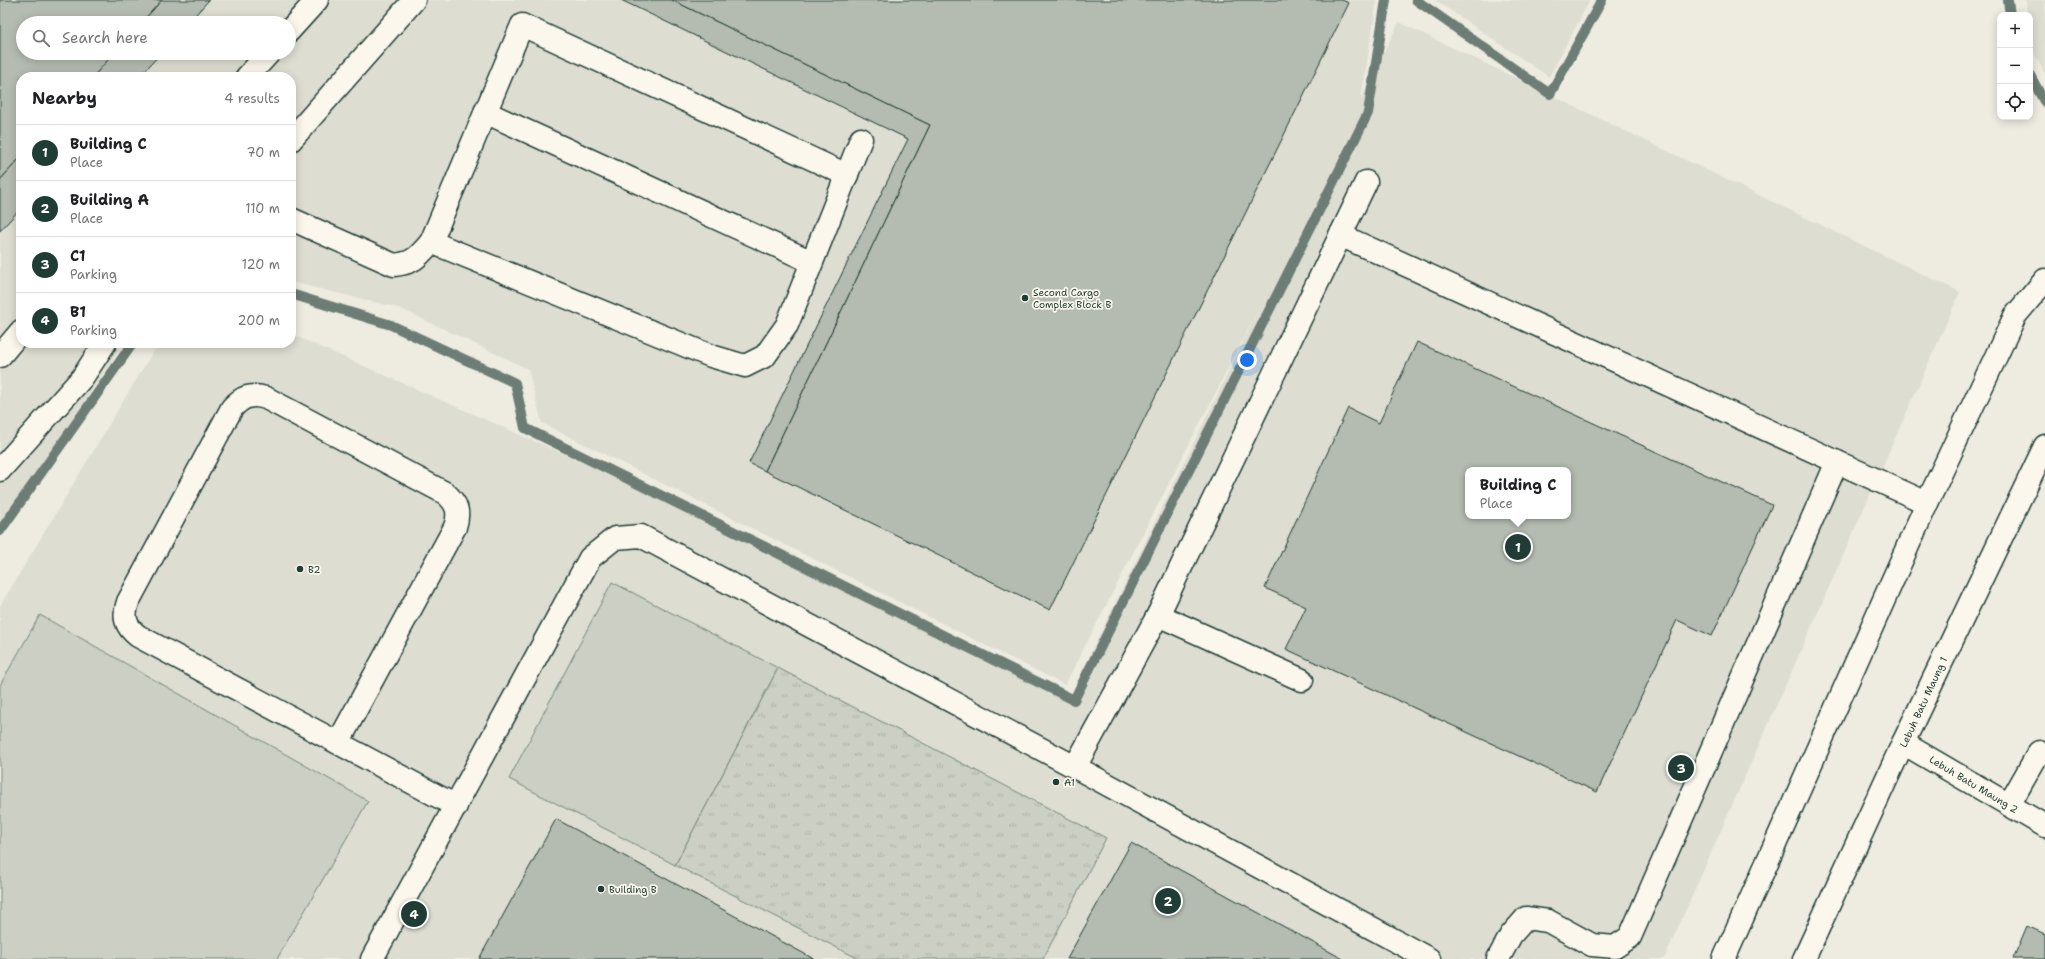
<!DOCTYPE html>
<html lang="en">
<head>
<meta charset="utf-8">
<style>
  body { margin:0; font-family:"Shantell Sans",sans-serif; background:#f6f6f6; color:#202124 }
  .controls { position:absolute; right:12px; top:12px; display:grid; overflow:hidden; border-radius:8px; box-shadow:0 2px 10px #0003 }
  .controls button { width:36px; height:36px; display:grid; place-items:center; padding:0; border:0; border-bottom:1px solid #e0e0e0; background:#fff; color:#202124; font:20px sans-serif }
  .you { position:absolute; left:1247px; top:360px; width:14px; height:14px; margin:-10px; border:3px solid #fff; border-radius:50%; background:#1a73e8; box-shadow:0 0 0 6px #1a73e833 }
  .badge { display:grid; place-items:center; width:26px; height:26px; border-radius:50%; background:#1f3d34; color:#fff; font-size:13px; font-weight:700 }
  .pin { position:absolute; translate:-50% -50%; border:2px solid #fff; box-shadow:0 1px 4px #0006 }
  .popup { position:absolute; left:1465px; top:467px; width:106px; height:52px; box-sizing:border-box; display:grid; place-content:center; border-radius:8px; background:#fff; filter:drop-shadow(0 1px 3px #0005); font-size:13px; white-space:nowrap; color:#757577 }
  .popup b { font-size:15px; color:#202124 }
  .popup::after { content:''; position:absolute; left:50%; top:100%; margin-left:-8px; border:8px solid transparent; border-top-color:#fff }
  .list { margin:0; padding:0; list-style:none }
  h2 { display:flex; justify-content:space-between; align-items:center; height:52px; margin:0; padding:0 16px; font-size:17px }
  h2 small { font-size:13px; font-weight:400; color:#757577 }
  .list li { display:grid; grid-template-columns:26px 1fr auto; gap:12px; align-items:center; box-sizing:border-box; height:56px; padding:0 16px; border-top:1px solid #e0e0e0 }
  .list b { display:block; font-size:15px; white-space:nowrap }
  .list p { margin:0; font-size:13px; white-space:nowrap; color:#757577 }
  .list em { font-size:13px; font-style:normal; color:#757577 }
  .icon { flex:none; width:22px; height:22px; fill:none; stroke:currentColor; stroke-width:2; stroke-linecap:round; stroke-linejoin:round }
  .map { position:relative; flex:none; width:2045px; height:959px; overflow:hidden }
  .search { position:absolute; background:#fff; box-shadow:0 2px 10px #0003; left:16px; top:16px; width:280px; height:44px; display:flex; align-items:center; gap:10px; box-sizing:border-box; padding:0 14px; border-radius:22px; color:#757577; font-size:15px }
  .panel { position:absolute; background:#fff; box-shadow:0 2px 10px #0003; left:16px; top:72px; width:280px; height:276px; border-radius:16px }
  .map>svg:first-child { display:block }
</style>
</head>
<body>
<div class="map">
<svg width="2045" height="959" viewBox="0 0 2045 959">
  <defs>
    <pattern id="grass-tufts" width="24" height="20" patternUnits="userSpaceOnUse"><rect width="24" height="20" fill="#cbcfc4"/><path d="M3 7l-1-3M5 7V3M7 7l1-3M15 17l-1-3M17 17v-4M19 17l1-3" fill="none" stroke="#aeb3a9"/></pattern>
  </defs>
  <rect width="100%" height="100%" fill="#eeece1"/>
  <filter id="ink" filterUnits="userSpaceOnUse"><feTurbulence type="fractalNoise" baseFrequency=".025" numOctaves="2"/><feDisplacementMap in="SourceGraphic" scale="8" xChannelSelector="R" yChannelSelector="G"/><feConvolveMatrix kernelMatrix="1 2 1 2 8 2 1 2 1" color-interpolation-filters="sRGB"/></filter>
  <g filter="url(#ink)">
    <g fill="#ddddd2" fill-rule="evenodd">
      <path d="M0,0H1377L1361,99L1399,22L1960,292L1664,959H0V606L154,350L182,343H291V334L573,458L1069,698L1263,301L1065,685L542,423L528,369L399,308L291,282V77H21V343H123L0,530ZM23,23H289V53H23ZM1468,470H1568V516H1468Z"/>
      <polygon points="1435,0 1590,0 1549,77"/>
      <polygon points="2026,0 2045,0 2045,74 2030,46 2030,15 2027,15"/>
    </g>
    <polygon fill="url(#grass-tufts)" stroke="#75867c" points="778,668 1106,838 1043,959 859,959 675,865"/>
    <g fill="#cbcfc4" stroke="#75867c">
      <polygon points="612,582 778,668 675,865 509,779"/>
      <polygon points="40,615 368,801 277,959 0,959 0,685"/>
    </g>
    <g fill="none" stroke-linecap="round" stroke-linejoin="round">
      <g stroke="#6c7d74" stroke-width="10">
        <polyline points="1416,0 1550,94 1602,0"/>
        <polyline points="2008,0 2010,15"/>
        <polyline points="2030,75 2045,103"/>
        <polyline points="291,294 391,325 515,383 525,428 1074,700 1368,113 1386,0"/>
        <polyline points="0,531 133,343"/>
      </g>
    </g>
    <g fill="#b4bbb0" stroke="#1f3d34" fill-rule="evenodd">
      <polygon points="0,0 162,0 141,23 23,23 23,53 114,53 93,77 21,77 21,157 0,180"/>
      <polygon points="162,0 209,0 188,23 141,23"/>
      <polygon points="621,0 672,0 930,125 765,471 749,463 908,139"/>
      <polygon points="672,0 1342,0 1349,3 1050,610 765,471 930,125"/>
      <polygon points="114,53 161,53 139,77 93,77"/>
      <polygon points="21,157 21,208 0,231 0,180"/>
      <path d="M1417,342L1772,505L1712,636L1677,620L1597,792L1286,649L1306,607L1265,588L1348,408L1379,423ZM1468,470H1568V516H1468Z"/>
      <polygon points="556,819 814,959 479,959"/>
      <polygon points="1131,843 1343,959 1067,959"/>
      <polygon points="2027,926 2045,934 2045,959 2013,959"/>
    </g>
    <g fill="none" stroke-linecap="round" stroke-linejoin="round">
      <defs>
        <g id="minor">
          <polyline points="289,31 317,0"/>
          <polyline points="247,77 269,53"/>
          <polyline points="485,112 812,262"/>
          <polyline points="291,140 414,0"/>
          <path d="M291,219L394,265C414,263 418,257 431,242L522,25L847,175"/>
          <polyline points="1340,235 1927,503"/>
          <polyline points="431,242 711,356 745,366 765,356 787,325 861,139"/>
          <polyline points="0,356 21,331"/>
          <polyline points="0,470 82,378 105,343"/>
          <polyline points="1158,615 1302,680"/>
          <path d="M338,743L455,527C460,512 457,503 445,493L266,398C251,393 242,397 232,408L128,602C123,617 125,626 138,636L456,806"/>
          <polyline points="1903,743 2045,826"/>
          <polyline points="1075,767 1158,615 1366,182"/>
          <polyline points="2009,805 2039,752"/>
          <polyline points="372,959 590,558 615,538 641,536 1075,767 1429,959"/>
          <polyline points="1498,959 1511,935 1526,918 1548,921 1592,945 1615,947 1630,937 1837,462"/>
          <polyline points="1724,959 1927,503 2015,316 2045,280"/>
          <polyline points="1804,959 1903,743 2045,446"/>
        </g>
      </defs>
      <use href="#minor" stroke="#1f3d34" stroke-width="25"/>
      <use href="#minor" stroke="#fbf7ec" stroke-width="22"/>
    </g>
  </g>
  <g fill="#1f3d34" stroke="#fbf7ec" stroke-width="1.5">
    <circle cx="1025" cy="298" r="4"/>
    <circle cx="300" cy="569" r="4"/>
    <circle cx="1056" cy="782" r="4"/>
    <circle cx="601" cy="889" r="4"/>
  </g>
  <g text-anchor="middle" stroke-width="3.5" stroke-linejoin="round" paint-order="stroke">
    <g font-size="10" fill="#1f3d34" stroke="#fbf7ec" text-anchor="start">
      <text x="1033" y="296">Second Cargo<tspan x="1033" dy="12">Complex Block B</tspan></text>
      <text x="308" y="573">B2</text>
      <text x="1064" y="786">A1</text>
      <text x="609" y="893">Building B</text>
    </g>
    <g font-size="10" fill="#1f3d34" stroke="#fbf7ec">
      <text transform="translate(1923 702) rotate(-65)" y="4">Lebuh Batu Maung 1</text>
      <text transform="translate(1974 784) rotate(31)" y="4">Lebuh Batu Maung 2</text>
    </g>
  </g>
</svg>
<div class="controls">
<button>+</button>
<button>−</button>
<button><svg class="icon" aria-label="locate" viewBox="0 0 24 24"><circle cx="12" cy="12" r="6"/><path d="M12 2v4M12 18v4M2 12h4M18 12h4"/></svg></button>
</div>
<div class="you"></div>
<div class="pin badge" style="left:1518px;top:547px">1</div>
<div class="popup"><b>Building C</b>Place</div>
<div class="pin badge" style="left:1168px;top:901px">2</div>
<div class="pin badge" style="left:1681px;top:768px">3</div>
<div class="pin badge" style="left:414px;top:914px">4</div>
<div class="search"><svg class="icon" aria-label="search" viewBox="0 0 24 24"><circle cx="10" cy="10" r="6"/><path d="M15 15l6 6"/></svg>Search here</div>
<section class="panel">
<h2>Nearby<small>4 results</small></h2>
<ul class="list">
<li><span class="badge">1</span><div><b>Building C</b><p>Place</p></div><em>70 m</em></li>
<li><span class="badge">2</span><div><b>Building A</b><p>Place</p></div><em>110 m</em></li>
<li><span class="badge">3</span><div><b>C1</b><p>Parking</p></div><em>120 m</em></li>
<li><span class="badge">4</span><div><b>B1</b><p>Parking</p></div><em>200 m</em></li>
</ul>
</section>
</div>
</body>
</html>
